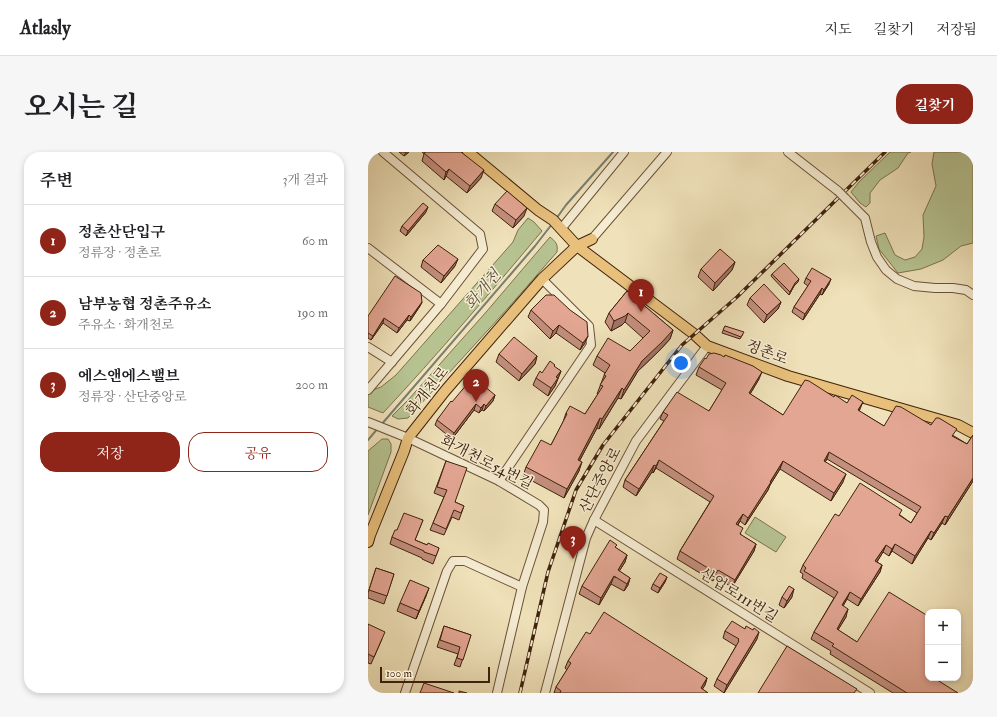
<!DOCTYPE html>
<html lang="ko">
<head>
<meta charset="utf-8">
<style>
  body { margin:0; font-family:"IM FELL Double Pica","Noto Serif KR",serif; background:#f6f6f6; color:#202124 }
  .controls { position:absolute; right:12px; bottom:12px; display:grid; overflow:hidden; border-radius:8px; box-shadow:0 2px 6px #0003 }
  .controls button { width:36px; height:36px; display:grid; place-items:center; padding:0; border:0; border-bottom:1px solid #e0e0e0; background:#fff; color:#202124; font:20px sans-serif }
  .scale { position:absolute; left:12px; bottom:10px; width:110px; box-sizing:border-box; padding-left:4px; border:2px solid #41220c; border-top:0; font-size:11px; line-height:14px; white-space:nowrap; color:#41220c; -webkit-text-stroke:3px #f5ecd2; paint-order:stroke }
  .you { position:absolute; left:313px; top:211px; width:14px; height:14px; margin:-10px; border:3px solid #fff; border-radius:50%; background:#1a73e8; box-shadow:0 0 0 6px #1a73e833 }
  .badge { display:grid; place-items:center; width:26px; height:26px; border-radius:50%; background:#8f2418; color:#fff; font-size:13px; font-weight:700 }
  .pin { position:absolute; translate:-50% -33px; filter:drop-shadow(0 1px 2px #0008) }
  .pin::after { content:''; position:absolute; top:21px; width:14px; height:12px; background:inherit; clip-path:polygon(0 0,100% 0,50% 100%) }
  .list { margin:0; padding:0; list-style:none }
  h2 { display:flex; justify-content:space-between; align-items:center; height:52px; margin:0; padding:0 16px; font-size:17px }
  h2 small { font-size:13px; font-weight:400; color:#757577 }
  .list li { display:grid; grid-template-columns:26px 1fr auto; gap:12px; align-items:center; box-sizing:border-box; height:72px; padding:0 16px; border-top:1px solid #e0e0e0 }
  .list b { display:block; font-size:15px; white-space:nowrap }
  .list p { margin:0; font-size:13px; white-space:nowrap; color:#757577 }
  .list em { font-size:13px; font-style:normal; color:#757577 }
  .actions { display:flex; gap:8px; padding:12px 16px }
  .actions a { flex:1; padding:9px 0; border:1px solid #8f2418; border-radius:16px; text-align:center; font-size:14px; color:#8f2418 }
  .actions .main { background:#8f2418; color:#fff }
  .map { position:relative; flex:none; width:605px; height:541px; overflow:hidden; border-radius:16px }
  header { display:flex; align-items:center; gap:24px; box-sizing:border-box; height:56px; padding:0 20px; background:#fff; border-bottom:1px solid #e0e0e0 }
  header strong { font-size:19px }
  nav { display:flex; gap:22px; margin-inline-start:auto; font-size:14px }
  .intro { display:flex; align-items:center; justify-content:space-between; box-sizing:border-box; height:96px; padding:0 24px }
  h1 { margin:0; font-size:28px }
  .button { padding:10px 18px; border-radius:16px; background:#8f2418; color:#fff; font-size:14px; font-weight:700 }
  main { display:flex; gap:24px; padding:0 24px }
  aside { flex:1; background:#fff; border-radius:16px; box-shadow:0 2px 6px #0003 }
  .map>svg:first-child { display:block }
</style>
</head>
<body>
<header>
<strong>Atlasly</strong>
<nav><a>지도</a><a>길찾기</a><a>저장됨</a></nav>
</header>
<div class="intro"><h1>오시는 길</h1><a class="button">길찾기</a></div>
<main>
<aside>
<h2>주변<small>3개 결과</small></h2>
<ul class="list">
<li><span class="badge">1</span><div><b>정촌산단입구</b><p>정류장 · 정촌로</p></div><em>60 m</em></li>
<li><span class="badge">2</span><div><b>남부농협 정촌주유소</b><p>주유소 · 화개천로</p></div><em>190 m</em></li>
<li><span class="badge">3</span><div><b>에스앤에스밸브</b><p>정류장 · 산단중앙로</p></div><em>200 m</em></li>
</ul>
<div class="actions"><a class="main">저장</a><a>공유</a></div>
</aside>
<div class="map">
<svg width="605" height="541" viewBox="0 0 605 541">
  <rect width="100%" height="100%" fill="#efe1b9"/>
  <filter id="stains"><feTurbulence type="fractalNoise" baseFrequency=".005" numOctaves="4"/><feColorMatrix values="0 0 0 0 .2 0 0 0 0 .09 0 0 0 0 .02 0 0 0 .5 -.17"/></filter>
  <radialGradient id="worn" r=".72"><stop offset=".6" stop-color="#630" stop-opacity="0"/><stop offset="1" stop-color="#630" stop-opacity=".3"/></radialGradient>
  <g fill="#b6c391" stroke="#7c724e">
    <polygon points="522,0 543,0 540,1 530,16 512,28 502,41 502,51 498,55 492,51 483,40 491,30"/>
    <polygon points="566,0 605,0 605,91 593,94 575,108 553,117 530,121 511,97 508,84 517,81 527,103 537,108 547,105 554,97 556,85 555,63 568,34 564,12"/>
    <path d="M160,66L166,70L174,79C122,141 70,202 15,261L0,255V243L5,238L13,235L28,223L145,90L150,78Z"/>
    <path d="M182,85C188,90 190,92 189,100L141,155L40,266L30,267L24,264L40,248L119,159Z"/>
    <polygon points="14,287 20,287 23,292 23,300 0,363 0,299"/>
    <polygon points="387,365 418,385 408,400 377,381"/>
  </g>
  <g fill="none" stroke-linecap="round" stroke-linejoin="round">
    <g stroke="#787e73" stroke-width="2">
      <polyline points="188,67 198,53 245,0"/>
      <polyline points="13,273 167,94 184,72"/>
      <polyline points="0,288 10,276"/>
    </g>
    <defs>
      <g id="minor">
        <polyline points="420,0 470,39"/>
        <polyline points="477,46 497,66 503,90 509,105 518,118 529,127 546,134 567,136 585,136 598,138 605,143"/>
        <polyline points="193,77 256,0"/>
        <polyline points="224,87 299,0"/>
        <polyline points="0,96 73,152"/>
        <polyline points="0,195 24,210"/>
        <polyline points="0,238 73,152 115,97 112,82 15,0"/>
        <polyline points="0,270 40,286 131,329 171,353 176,358 175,370 154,435 129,541"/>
        <polyline points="131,329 223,193 221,174 174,127"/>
        <polyline points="226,368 502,541"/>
        <polyline points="37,541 79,419 85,409 97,409 154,435"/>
        <polyline points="177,541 218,386 226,368 268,289 339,194"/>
      </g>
      <g id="major">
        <polyline points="100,0 170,58 185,68 209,94 326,182 339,194 420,224 590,273 605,281"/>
        <polyline points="0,390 2,383 36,299 40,286 77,239 174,127 209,94 224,87"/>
      </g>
    </defs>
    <use href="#minor" stroke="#6c5237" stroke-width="10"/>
    <use href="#major" stroke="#41220c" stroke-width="12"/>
    <use href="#minor" stroke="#f5ecd2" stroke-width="8"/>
    <use href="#major" stroke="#e8c07c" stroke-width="10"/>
    <defs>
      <polyline id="rail" points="152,541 180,420 208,338 235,293 314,193 369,145 517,0"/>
    </defs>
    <use href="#rail" stroke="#41220c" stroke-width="3.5"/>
    <use href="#rail" stroke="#f5ecd2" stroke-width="2" stroke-dasharray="6" stroke-linecap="butt"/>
    <defs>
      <polyline id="minor-bridge" points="470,39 477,46"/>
    </defs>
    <use href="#minor-bridge" stroke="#6c5237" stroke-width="10" stroke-linecap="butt"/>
    <use href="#minor-bridge" stroke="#f5ecd2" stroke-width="8"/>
  </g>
  <g fill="#c38f7e" stroke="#41220c">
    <polygon points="31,0 41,0 36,4"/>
    <polygon points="54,0 93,0 113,26 99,41 78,24 76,28 54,9 56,2"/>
    <polygon points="127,52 156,64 145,76 124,59"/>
    <polygon points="58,60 38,84 32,79 34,74"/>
    <polygon points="55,108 87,114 73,131 53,115"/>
    <polygon points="367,110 364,118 345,139 330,125 333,117"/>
    <polygon points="404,122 430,130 426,134 421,143 403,124"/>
    <polygon points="438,126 461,132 454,143 452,142 435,168 424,160 426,155 440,134 436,131"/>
    <polygon points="259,139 305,178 302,187 291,199 270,219 253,247 250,246 231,277 229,276 212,308 211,319 196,346 155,324 158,315 183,293 195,270 198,261 217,262 230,242 229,242 237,221 225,213 229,204 262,199 275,186 257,170 254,173 243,179 237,170 241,161"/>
    <polygon points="178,143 217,191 212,198 188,181 182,187 160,165 163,158"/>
    <polygon points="382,146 413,150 410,157 396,171 379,153"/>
    <polygon points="54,150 52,154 42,169 39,168 29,181 15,171 3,188 0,186 0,164"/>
    <polygon points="357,174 375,182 372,187 354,181"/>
    <polygon points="131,202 169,204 167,212 151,229 128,210"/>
    <polygon points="186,215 193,219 187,234 180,244 165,233 168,226 174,221"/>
    <polygon points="331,215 391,227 382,242 415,263 466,245 492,257 491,259 516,274 563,273 586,284 599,292 605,283 605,329 577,373 574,371 563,388 560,386 544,412 524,399 521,404 515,400 509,410 514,413 512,420 490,454 479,447 475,454 478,465 470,478 489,490 590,541 525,541 462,502 463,499 443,487 446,480 466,446 434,426 435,422 432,420 435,413 471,364 532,363 543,371 549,361 459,307 457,310 475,330 463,349 412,317 402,333 400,338 377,373 372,369 370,373 373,383 388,392 386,399 364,435 347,425 345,429 309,407 312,399 342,350 288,316 285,321 284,320 268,344 255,335 257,328 296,269 292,267 295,260 341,259 354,238 328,223"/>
    <polygon points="127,243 125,249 116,259 114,258 111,261 106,258 84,287 67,273 69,268 84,250"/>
    <polygon points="78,309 87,350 96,354 91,368 84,365 76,383 62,378 76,345 66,341"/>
    <polygon points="55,368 47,388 59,393 71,396 65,412 54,407 54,406 22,392 24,385 29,378"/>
    <polygon points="248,396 259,403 257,410 251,419 262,426 260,433 256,439 243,432 231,453 211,442 214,434"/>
    <polygon points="8,416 26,422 16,452 0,446 0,441"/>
    <polygon points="299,425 297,430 290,441 283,437 285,432"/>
    <polygon points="58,444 48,467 29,459 32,451"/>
    <polygon points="414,445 424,445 416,456 411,453"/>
    <polygon points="0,472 14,487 3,512 0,511"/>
    <polygon points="76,474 103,483 92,515 86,513 90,502 69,495"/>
    <polygon points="377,477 389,487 356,541 346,534 349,527 368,494 355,486 357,479"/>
    <polygon points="222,482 339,526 337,533 334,537 340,541 186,541 188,535 199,518 197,516 200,509"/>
  </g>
  <g fill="#9f7467" stroke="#41220c">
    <polygon points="38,0 41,0 36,4"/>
    <polygon points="81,17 78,24 76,28 78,20"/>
    <polygon points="116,18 113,26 99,41 102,34"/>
    <polygon points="60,55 58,60 38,84 40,79"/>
    <polygon points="159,56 156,64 145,76 148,68"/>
    <polygon points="90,107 87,114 73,131 76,124"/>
    <polygon points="367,110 364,118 345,139 347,131"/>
    <polygon points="431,127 430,130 426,134 421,143 427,131"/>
    <polygon points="463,127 461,132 454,143 456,138"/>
    <polygon points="454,136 452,142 435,168 437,162"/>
    <polygon points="54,150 52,154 42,169 43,165"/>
    <polygon points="413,150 410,157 396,171 399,163"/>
    <polygon points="260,161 257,170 254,173 243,179 246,169"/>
    <polygon points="41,163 39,168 29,181 31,176"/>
    <polygon points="16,166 15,171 3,188 5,184"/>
    <polygon points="191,173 188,181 182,187 185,179"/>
    <polygon points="305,178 302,187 291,199 270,219 253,247 256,238 274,209"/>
    <polygon points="220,184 217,191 212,198 215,191"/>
    <polygon points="169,204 167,212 151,229 154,222"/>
    <polygon points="193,219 187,234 180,244 183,236 188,225"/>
    <polygon points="394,220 391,227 378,249 381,241"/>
    <polygon points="254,236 250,246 231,277 234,267"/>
    <polygon points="127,243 125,249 116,259 118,254"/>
    <polygon points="495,250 492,257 488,265 490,258"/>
    <polygon points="108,252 106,258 84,287 86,281"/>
    <polygon points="116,252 114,258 111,261 113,256"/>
    <polygon points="232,266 229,276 207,317 210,308"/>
    <polygon points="461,300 459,307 453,316 456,309"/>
    <polygon points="291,308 288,316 285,321 288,314"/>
    <polygon points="415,309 412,317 402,333 400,338 377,373 380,366"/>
    <polygon points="214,310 211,319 196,346 199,337"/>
    <polygon points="286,313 284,320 268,344 271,337"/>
    <polygon points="478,322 475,330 463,349 466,341"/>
    <polygon points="605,326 605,329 577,373 580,365"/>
    <polygon points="375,362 372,369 366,379 368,372"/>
    <polygon points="577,364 574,371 563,388 566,381"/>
    <polygon points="563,379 560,386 544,412 547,404"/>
    <polygon points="388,392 386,399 364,435 367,428"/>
    <polygon points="527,392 524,399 521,404 524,397"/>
    <polygon points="518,393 515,400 505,416 507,409"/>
    <polygon points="259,403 257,410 247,426 250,418"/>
    <polygon points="514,413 512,420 490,454 493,447"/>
    <polygon points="246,424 243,432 231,453 233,446"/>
    <polygon points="299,425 297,430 290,441 292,436"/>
    <polygon points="262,426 260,433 256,439 259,432"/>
    <polygon points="61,436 58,444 48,467 51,459"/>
    <polygon points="426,437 424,445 416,456 419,449"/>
    <polygon points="482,440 479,447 471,461 474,453"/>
    <polygon points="480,457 478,465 466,484 469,477"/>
    <polygon points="391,480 389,487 356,541 359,533"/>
    <polygon points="339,526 337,533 332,541 333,536"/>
  </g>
  <g fill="#e3a693" stroke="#41220c">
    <polygon points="58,0 93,0 116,18 102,34 81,17 78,20 56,1"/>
    <polygon points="139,39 159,56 148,68 127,52"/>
    <polygon points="55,51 60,55 40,79 34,74"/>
    <polygon points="70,93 90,107 76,124 55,108"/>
    <polygon points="352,97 367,110 347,131 333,117"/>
    <polygon points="416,111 431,127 427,131 422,140 404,122"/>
    <polygon points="444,116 463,127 456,138 454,136 437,162 426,155 443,129 438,126"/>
    <polygon points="27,124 53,141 54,150 43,165 41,163 31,176 16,166 5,184 0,181 0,164"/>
    <polygon points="396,132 413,150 399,163 382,146"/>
    <polygon points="259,139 305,178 294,190 274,209 256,238 254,236 234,267 232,266 210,308 214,310 199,337 158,315 173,288 183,293 199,262 198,261 202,254 217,262 235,234 232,233 238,224 236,223 242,213 229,204 240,186 262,199 282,179 260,161 257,164 246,169 241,161"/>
    <polygon points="178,143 186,143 202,158 219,170 220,184 215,191 191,173 185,179 163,158"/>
    <polygon points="357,174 376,180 373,185 355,178"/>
    <polygon points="146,185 169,204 154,222 131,202"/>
    <polygon points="346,201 353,203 356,205 357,203 385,214 394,220 381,241 415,263 437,228 441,229 466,245 467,243 479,251 484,243 495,250 490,258 516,274 528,254 533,255 563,273 568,266 571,266 589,277 584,284 599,292 605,283 605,326 580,365 577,364 566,381 563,379 547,404 527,392 524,397 518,393 507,409 514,413 493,447 482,440 474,453 480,457 469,477 489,490 521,440 560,464 560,526 566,526 590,541 539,541 464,494 466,492 446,480 470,440 436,419 438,416 435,413 467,362 471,364 492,331 534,358 531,363 543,371 553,355 461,300 456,309 478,322 466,341 415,309 402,330 403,330 380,366 375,362 368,372 375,376 372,382 388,392 367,428 350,418 348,421 312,399 346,344 291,308 288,314 286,313 271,337 257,328 300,263 295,260 309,240 341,259 358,231 331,215 337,206 338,207 341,202"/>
    <polygon points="182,209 187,213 186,214 193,219 188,225 190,226 183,236 168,226 172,219 174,221"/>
    <polygon points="105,225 127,243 118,254 116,252 113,256 108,252 86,281 69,268 83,249 84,250"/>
    <polygon points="78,309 99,316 87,350 96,354 93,361 86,358 78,377 65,371 79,338 69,335"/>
    <polygon points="36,361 55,368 47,388 59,393 60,391 71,396 68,404 56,400 56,399 24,385 27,378 29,378"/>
    <polygon points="242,388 249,393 247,395 259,403 250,418 262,426 259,432 246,424 233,446 214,434"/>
    <polygon points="8,416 26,422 19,444 1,438"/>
    <polygon points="292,421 299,425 292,436 285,432"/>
    <polygon points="42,428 61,436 51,459 32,451"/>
    <polygon points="421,434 426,437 419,449 414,445"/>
    <polygon points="236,460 339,526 333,536 340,541 192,541 193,539 188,535 203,511 200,509 218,480 222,482"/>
    <polygon points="364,469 377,477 378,474 385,478 386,476 391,480 359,533 349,527 371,489 370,488 371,487 357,479"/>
    <polygon points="0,472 17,480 6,505 0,502"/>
    <polygon points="76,474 103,483 95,508 89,506 92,495 72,488"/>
    <polygon points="419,494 489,537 486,541 390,541"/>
    <polygon points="56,531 86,541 52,541"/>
    <polygon points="91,539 99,541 91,541"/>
  </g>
  <g text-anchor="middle" stroke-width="3" stroke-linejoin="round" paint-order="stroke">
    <g font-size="15" fill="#41220c" stroke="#f5ecd2">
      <text transform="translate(399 200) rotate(21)" y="5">정촌로</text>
      <text transform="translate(59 239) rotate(-51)" y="5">화개천로</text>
      <text transform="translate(119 310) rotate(27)" y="5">화개천로54번길</text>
      <text transform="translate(232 328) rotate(-62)" y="5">산단중앙로</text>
      <text transform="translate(371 443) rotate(32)" y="5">산업로111번길</text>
    </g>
    <g font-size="16" font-style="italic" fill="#5c503f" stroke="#f5ecd2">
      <text transform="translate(114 137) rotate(-50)" y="6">화개천</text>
    </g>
  </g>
  <rect width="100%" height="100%" filter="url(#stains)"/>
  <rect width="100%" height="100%" fill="url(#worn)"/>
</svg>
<div class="controls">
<button>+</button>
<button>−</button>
</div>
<div class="scale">100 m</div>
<div class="you"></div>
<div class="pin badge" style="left:273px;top:160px">1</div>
<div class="pin badge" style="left:108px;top:250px">2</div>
<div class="pin badge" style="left:205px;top:407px">3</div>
</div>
</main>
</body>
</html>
